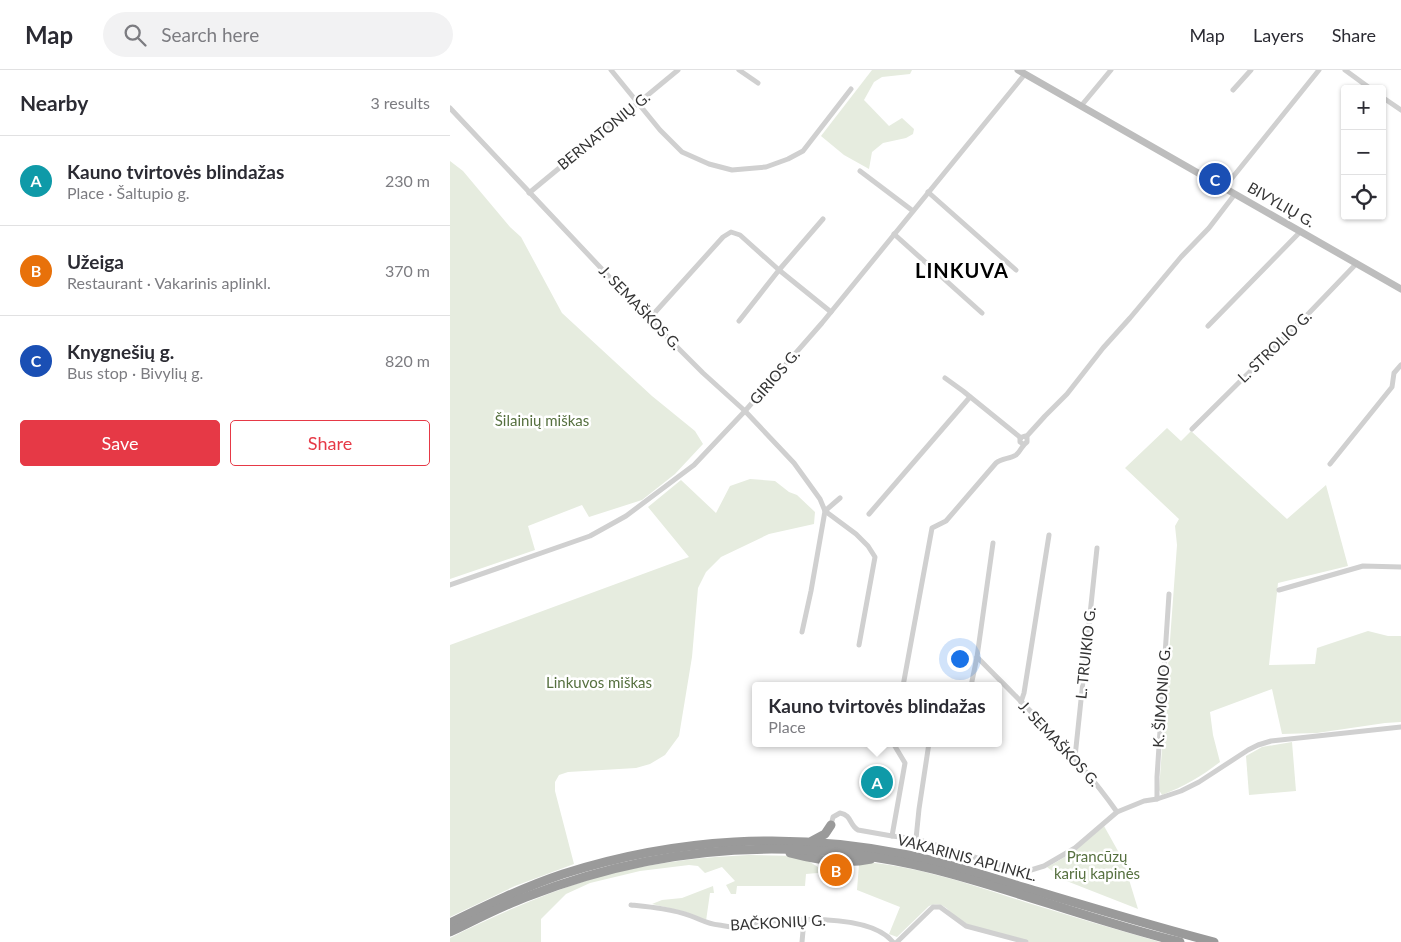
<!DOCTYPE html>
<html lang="en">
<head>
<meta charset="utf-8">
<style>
  body { margin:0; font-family:Lato,sans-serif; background:#f2f2f3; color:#2b2b33 }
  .controls { position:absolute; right:15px; top:15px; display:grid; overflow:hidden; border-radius:5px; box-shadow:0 1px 4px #0004 }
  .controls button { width:45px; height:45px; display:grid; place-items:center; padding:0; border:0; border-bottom:1px solid #e1e1e2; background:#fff; color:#2b2b33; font:25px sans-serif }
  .you { position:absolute; left:509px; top:588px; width:18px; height:18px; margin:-12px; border:4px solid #fff; border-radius:50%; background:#1a73e8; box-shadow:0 0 0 8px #1a73e833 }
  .badge { display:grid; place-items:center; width:32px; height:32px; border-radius:50%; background:#e63946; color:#fff; font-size:16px; font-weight:700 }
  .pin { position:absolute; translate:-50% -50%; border:2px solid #fff; box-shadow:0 1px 5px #0006 }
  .popup { position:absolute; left:302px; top:612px; width:250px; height:65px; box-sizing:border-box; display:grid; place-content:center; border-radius:5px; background:#fff; filter:drop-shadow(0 1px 4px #0005); font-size:16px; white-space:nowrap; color:#7c7c81 }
  .popup b { font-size:19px; color:#2b2b33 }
  .popup::after { content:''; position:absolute; left:50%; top:100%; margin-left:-10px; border:10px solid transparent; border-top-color:#fff }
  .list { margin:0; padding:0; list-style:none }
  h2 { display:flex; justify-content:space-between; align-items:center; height:65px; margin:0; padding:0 20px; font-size:21px }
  h2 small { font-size:16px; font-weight:400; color:#7c7c81 }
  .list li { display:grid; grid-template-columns:32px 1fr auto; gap:15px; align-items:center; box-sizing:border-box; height:90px; padding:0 20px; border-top:1px solid #e1e1e2 }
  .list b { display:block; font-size:19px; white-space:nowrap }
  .list p { margin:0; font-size:16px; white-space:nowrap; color:#7c7c81 }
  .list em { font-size:16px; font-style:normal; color:#7c7c81 }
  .actions { display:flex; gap:10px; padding:15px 20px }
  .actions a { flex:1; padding:11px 0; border:1px solid #e63946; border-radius:5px; text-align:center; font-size:18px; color:#e63946 }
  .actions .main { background:#e63946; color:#fff }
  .icon { flex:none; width:28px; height:28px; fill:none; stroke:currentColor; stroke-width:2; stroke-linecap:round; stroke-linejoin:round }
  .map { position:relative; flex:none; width:951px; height:872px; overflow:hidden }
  header { display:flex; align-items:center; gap:30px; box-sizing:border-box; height:70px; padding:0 25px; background:#fff; border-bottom:1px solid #e1e1e2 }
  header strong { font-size:24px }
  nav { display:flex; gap:28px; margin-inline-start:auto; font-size:18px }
  .search { width:350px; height:45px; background:#f2f2f3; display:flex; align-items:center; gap:12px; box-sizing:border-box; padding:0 18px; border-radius:28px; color:#7c7c81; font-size:19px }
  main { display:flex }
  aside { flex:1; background:#fff }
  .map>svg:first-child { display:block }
</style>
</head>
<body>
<header>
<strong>Map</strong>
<div class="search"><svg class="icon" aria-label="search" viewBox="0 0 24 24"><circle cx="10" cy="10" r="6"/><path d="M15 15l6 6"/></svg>Search here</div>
<nav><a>Map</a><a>Layers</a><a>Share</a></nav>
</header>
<main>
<aside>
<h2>Nearby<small>3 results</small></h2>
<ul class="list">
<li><span class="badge" style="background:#0f9aa8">A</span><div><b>Kauno tvirtovės blindažas</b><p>Place · Šaltupio g.</p></div><em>230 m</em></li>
<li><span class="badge" style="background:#e8710a">B</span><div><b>Užeiga</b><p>Restaurant · Vakarinis aplinkl.</p></div><em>370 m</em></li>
<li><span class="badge" style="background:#1a4fb4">C</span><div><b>Knygnešių g.</b><p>Bus stop · Bivylių g.</p></div><em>820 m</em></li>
</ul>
<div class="actions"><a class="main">Save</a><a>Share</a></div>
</aside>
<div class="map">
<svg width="951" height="872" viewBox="0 0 951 872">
  <rect width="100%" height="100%" fill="#fff"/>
  <g fill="#e6ecdf">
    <polygon points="422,0 462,0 460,4 432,7 424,12 414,30 439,56 452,48 464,59 463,64 456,68 433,73 422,82 419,99 394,85 371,66"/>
    <polygon points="0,91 13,101 60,157 71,167 112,243 202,326 245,361 253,374 225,404 192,430 139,447 132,435 78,456 85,480 0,509"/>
    <path d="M717,358L731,371L741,361L837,449L876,415L898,496L828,513L819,595L865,594L867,578L918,561L938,566H951V652L935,653L867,663L832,664L822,619L760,642L763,665L770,692C752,706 733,717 712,725L709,720L727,475L725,456L729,449L675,398Z"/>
    <polygon points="300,409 325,411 339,422 347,425 365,442 364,454 319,464 271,487 256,502 248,518 242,587 229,666 215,685 200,694 186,698 118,702 109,705 105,712 105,721 124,794 65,816 0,847 0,575 239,487 198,437 231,410 266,443 280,416"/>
    <polygon points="842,672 846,721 799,725 796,686 812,677"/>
    <path d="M654,756L673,790L688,839L614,810L597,797C621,785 634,773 654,756Z"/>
    <path d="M299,785L345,786L355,789L368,797V803L356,804L355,816H287L286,824H281L276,815L285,811L272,797L255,803L248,796L239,795L190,801L140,813L116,824L91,849V872H0V868C33,851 67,836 101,823C123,815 144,807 167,802C210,792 254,787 299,785Z"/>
    <path d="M413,792C468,796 522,815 575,832C620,846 665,859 710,872H579L517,854C514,852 510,850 507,848C497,839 493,831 479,836L447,867L439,864L450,837L407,820L409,794Z"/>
    <polygon points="263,816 264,823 260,823 256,851 236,842 202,834 212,830 232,828"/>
  </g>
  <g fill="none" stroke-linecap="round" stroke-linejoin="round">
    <g stroke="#d0d0d0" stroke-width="5">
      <polyline points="161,0 210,60 232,82 259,94 282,100 316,97 338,89 353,81 401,19"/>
      <polyline points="289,0 308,13"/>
      <polyline points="895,0 921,19"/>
      <polyline points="783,20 801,0"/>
      <polyline points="932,27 951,40"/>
      <polyline points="631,36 661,0"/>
      <polyline points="0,38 199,249 253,303 295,341 344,393 370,429 375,441 406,464 418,476 425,487 409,575"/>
      <polyline points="410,101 463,141"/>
      <polyline points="774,118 869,0"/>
      <polyline points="478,122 566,200"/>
      <polyline points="79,123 228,0"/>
      <polyline points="444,164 532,243"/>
      <polyline points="199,249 273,167 281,162 290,165 329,200 381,242"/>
      <polyline points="289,251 329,200 373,149"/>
      <polyline points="758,256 851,161"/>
      <polyline points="495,308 513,321 571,368"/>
      <polyline points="742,359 859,243 907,193"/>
      <polyline points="576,367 595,346 617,324 653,278 680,248 731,187 759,158 785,124"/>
      <polyline points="880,394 942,317 944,303 951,295"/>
      <polyline points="419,444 520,327"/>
      <polyline points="0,515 140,466 176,446 244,395 295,341 372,253 575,4"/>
      <polyline points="829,520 913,496 951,497"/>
      <polyline points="352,562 361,521 375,441 390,428"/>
      <path d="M527,587C576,637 627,685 667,742"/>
      <path d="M453,616L482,458L496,451L546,393C552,388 560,389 566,385C571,381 572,375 577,372V368L575,366L572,367L570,369V372L573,374"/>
      <polyline points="521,616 527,587 543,473"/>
      <polyline points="571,632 574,623 599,465"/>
      <polyline points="625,687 647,478"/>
      <polyline points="707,729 707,707 719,524"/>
      <path d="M381,755L383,747L390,743C402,745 399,755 408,760L442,766L455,693L443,673"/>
      <polyline points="442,766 466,769 556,797 581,800 594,796 625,778 667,742 694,731 707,729 731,721 749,712 798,680 808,675 821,671 951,657"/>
      <polyline points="466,769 469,739 479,673"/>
      <path d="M181,835C200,837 222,839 241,846C252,850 257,854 269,855C276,856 285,858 292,857C299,856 304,853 311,852C344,849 420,844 443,872"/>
      <polyline points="352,872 354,850"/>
      <polyline points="447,872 483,837 490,837 516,856 576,872"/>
    </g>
    <polyline stroke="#bdbdbd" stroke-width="7" points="568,0 951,219"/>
    <g stroke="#9a9a9a" stroke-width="9">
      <polyline points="362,771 375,764 381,755"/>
      <path d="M340,783C366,790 394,795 421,789"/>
      <path d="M0,853C37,835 74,817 113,804C225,768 343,761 458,785C496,793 533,805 569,816C634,835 698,855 764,872"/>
      <path d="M0,862C25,850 50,837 76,827C208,775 344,765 482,799C566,820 646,852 730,872"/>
    </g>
  </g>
  <g text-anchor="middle" stroke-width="5" stroke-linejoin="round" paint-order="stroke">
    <g font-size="15" fill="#333" stroke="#fff">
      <text transform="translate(154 61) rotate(-39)" y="5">BERNATONIŲ G.</text>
      <text transform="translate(831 135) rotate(30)" y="5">BIVYLIŲ G.</text>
      <text transform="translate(190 238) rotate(46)" y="5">J. SEMAŠKOS G.</text>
      <text transform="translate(825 277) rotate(-44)" y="5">L. STROLIO G.</text>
      <text transform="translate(325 307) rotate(-49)" y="5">GIRIOS G.</text>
      <text transform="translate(636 583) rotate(-84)" y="5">L. TRUIKIO G.</text>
      <text transform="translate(712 627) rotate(-86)" y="5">K. ŠIMONIO G.</text>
      <text transform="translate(609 674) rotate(47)" y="5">J. SEMAŠKOS G.</text>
      <text transform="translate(517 788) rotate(15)" y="5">VAKARINIS APLINKL.</text>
      <text transform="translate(328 853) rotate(-3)" y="5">BAČKONIŲ G.</text>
    </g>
    <g font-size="15" fill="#56703f" stroke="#fff">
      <text x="92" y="356">Šilainių miškas</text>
      <text x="149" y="618">Linkuvos miškas</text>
      <text x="647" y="792">Prancūzų<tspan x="647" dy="17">karių kapinės</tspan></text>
    </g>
    <g font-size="20" font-weight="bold" letter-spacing="1" fill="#000" stroke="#fff">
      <text x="512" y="208">LINKUVA</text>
    </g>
  </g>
</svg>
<div class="controls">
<button>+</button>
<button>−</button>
<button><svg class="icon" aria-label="locate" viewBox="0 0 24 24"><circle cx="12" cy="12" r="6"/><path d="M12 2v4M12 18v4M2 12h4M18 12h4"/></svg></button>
</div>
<div class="you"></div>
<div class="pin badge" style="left:427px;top:712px;background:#0f9aa8">A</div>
<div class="popup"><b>Kauno tvirtovės blindažas</b>Place</div>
<div class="pin badge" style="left:386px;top:800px;background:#e8710a">B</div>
<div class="pin badge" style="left:765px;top:109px;background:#1a4fb4">C</div>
</div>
</main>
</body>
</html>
